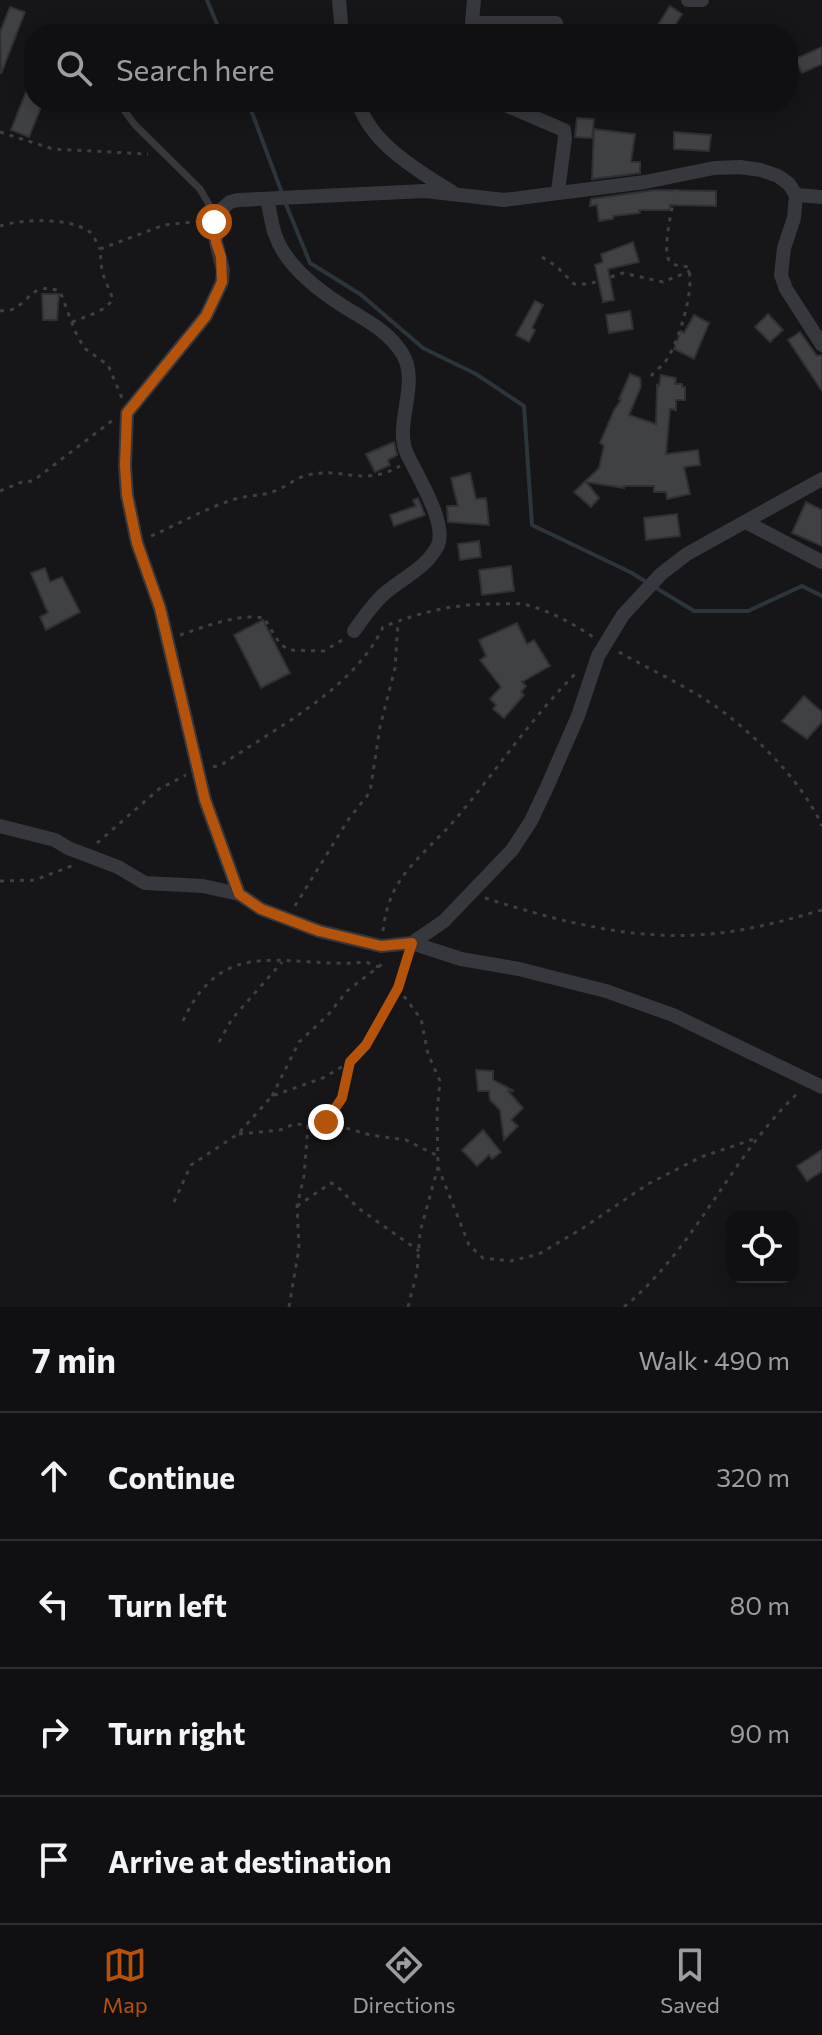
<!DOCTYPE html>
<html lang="en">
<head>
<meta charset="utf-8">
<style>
  body { margin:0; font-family:Commissioner,sans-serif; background:#1e1e20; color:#f1f3f6 }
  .controls { position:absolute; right:24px; bottom:24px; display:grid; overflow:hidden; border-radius:16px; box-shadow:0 4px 20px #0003 }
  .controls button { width:72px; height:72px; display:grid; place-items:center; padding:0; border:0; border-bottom:2px solid #303032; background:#101012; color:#f1f3f6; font:40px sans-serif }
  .stop { position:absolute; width:24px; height:24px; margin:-18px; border:6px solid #b45309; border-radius:50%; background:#fff }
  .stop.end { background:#b45309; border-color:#fff; box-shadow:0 2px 8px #0008 }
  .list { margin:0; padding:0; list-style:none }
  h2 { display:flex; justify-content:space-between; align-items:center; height:104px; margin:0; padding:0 32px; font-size:34px }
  h2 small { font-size:26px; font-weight:400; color:#9c9d9f }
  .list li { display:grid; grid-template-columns:52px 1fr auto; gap:24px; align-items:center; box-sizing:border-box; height:128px; padding:0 32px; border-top:2px solid #303032 }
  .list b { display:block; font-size:30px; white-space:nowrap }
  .list em { font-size:26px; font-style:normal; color:#9c9d9f }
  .icon { flex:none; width:44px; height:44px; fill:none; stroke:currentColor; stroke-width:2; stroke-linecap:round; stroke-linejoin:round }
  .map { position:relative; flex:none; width:822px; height:1307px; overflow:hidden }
  .search { position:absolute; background:#101012; box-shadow:0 4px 20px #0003; left:24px; right:24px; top:24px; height:88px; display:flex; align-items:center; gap:20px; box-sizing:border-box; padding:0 28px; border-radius:32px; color:#9c9d9f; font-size:30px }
  .sheet { height:616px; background:#101012 }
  nav { display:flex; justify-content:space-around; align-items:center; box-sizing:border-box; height:112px; border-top:2px solid #303032; background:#101012; font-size:22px; color:#9c9d9f }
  nav a { display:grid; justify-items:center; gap:4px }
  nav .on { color:#b45309 }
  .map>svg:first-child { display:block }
</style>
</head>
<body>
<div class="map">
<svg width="822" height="1307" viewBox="0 0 822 1307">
  <rect width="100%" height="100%" fill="#161618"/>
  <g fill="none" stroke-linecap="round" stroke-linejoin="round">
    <g stroke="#2c353c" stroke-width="4">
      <polyline points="207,0 221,34"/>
      <polyline points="248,102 282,193"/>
      <polyline points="285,202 310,263 360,294 423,348 476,374 524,406 532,525 630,572 694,611 748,611 802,586 822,596"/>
    </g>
  </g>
  <g fill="#404145" stroke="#303034" stroke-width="2">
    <polygon points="670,6 682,14 670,34 652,34"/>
    <polygon points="10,7 25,12 1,74 0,32"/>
    <polygon points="822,47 822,64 802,73 795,59"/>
    <polygon points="33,74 34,102 43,102 29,137 11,130"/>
    <polygon points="577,118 594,119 592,138 575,137"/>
    <polygon points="594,129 635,134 631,162 640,162 640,173 592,179"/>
    <polygon points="674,132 711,135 709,151 674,149"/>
    <polygon points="655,190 716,191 716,206 670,205 670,210 639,210 640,213 613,216 613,219 599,221 597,205 590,206 591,199"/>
    <polygon points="633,242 639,262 608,269 614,300 603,302 595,265 603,262 601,254"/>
    <polygon points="42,294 59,294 57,320 43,320"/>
    <polygon points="535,301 543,305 532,328 535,330 529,342 516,335"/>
    <polygon points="630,311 633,329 609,333 606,315"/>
    <polygon points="768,314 783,330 770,342 755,327"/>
    <polygon points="694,315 709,323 694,359 674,349 681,331 684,333"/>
    <polygon points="800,332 817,356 822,355 822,391 788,340"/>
    <polygon points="630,374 640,378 641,386 629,415 656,424 657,385 659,386 661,375 676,378 675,384 682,384 682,387 685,387 685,400 676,400 676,410 670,409 666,454 698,450 700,465 684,467 690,494 667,499 666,492 654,492 654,486 624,486 624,488 586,482 599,498 591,507 574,492 599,468 604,446 600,443 614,410 621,400 619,399"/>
    <polygon points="394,442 397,455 388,460 390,465 375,472 366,454"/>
    <polygon points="470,473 476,499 486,498 489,525 448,522 447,506 458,506 451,478"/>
    <polygon points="418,498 425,515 394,526 390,515 416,506 413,500"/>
    <polygon points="806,502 822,510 822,546 792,533"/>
    <polygon points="677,514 680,536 646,540 644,518"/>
    <polygon points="479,541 481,557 460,560 458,544"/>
    <polygon points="511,566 514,591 482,595 479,570"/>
    <polygon points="45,568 50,582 62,577 80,612 46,630 40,617 48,613 31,573"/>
    <polygon points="263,620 290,673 261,688 234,635"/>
    <polygon points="517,623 527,644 534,640 550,666 522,682 526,686 521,692 524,695 504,718 493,709 496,705 490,699 501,687 480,660 486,656 479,640"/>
    <polygon points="804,696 822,712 822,722 807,739 782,721"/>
    <polygon points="476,1070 493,1071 493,1080 514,1091 508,1091 523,1108 511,1120 518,1126 504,1140 500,1110 490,1100 489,1091 478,1091"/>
    <polygon points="483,1130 501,1152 492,1159 489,1155 477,1166 462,1150"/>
    <polygon points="822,1150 822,1171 807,1181 797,1166"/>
  </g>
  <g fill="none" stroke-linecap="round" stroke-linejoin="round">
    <g stroke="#3d3f44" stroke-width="3" stroke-dasharray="4 6" stroke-linecap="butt">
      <polyline points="0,132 53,149 148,154"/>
      <path d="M0,226C22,219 70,217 90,232C94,235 97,244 100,249"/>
      <polyline points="542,257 556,266 574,284 589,284 623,273 663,282 690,271"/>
      <path d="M0,311C4,310 9,311 13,309C32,300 31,282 60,291L75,331L84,348L108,365L122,398"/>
      <path d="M72,322C86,316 105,312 113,299L102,272L100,249L164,225L203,221"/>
      <path d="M651,376C655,371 661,367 665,362C678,345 696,287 688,267C683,266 674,266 670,262C661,251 673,205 676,190"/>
      <polyline points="0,491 22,482 33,481 113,420"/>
      <path d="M151,536C179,524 206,508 235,499C249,495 264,496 277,490C287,486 295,479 304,476C341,465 362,488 400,466"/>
      <path d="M180,635C204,627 238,613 264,618L280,644L289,650L324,651L342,640"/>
      <path d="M619,652C647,668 678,682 706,700C747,726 802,780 822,826"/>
      <path d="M213,767L221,765C276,728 354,689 383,627C420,612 457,603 497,604C505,604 514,603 522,604C548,609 573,624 595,638"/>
      <polyline points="97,843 159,789 186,775"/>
      <polyline points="0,881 35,880 74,865"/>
      <path d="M485,898C552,919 624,939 696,935C739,933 780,922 822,910"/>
      <polyline points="295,906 348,820 370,792 380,727 395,668 398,623"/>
      <path d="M383,931C385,913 390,895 401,879C417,856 441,837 459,815C499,767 533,716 577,672"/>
      <polyline points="398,988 421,1019 428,1054 440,1081 437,1112 438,1167 469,1245 483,1258 511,1261 539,1254 583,1228 648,1184 701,1157 757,1138"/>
      <path d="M183,1021C224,931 289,970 366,962L379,967"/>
      <polyline points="219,1042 232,1019 282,962"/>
      <polyline points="272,1096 299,1042 328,1015 347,991 386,961"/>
      <polyline points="326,1122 342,1098 349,1063"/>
      <polyline points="239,1134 280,1130 294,1124 314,1125 326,1122 370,1135 406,1140 438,1156"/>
      <polyline points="174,1202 191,1165 238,1134 272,1096 323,1078 350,1062 366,1045 398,988 407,958"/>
      <polyline points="297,1206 331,1183 336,1185 358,1208 419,1251"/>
      <polyline points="289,1307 299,1248 297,1206 304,1176 308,1125"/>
      <polyline points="408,1307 417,1272 420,1232 438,1167"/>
      <path d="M624,1307C697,1247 731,1155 800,1091"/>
    </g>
    <polyline stroke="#37383d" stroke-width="7" points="118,102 135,125 200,189 215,215"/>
    <g stroke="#37383d" stroke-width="14">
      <polyline points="339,0 342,34"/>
      <polyline points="688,0 702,0"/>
      <polyline points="473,23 556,23"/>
      <polyline points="471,34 474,0"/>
      <path d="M358,102C371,144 416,169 452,192"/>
      <polyline points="498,102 564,130 565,138 558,191"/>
      <polyline points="796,195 822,197"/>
      <path d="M267,199C270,210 271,223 275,234C285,266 323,294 351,311C371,323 389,333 402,353C421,383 393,424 407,454C417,475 447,523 438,545C427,568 402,578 384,594C372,605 363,618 354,631"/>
      <polyline points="822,345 786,289 781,275 784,248 794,218 796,195 789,184 778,176 761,170 740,167 714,168 645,182 504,200 425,191 238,200 230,202 215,215 216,242 223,270 222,282 206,316 127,413 125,466 127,495 137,543 160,608 205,800 239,894 261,909 319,931 381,946 412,943 461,959 519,969 606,991 673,1015 822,1087"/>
      <polyline points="746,522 822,562"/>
      <polyline points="0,826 55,840 68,848 118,867 145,883 203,886 239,894"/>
      <polyline points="412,943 444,921 512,850 531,821 547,787 578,716 598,656 623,615 661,574 687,554 822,479"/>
    </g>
  </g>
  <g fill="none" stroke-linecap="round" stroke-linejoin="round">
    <polyline stroke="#b45309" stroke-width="10" points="214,222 216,242 221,257 222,282 206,316 127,413 125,466 127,495 137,543 160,608 205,800 239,894 261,909 319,931 381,946 412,943 398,988 366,1045 350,1062 342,1098 326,1122"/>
  </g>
</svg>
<div class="controls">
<button><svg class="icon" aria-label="locate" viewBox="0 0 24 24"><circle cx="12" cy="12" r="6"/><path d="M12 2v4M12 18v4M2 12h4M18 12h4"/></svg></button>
</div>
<div class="stop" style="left:214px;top:222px"></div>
<div class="stop end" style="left:326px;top:1122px"></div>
<div class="search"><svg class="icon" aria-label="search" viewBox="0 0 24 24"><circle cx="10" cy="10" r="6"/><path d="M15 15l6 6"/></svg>Search here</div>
</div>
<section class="sheet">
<h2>7 min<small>Walk · 490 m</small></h2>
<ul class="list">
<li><svg class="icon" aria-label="ahead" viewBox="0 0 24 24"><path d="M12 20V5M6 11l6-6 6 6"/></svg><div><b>Continue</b></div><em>320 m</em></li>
<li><svg class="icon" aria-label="left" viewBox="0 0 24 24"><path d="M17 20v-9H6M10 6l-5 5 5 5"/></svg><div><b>Turn left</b></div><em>80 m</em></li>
<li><svg class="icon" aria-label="right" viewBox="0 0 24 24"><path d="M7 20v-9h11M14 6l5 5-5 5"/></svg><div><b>Turn right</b></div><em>90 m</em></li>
<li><svg class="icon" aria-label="arrive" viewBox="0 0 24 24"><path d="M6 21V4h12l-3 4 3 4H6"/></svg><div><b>Arrive at destination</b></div></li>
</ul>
</section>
<nav>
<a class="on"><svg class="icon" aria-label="map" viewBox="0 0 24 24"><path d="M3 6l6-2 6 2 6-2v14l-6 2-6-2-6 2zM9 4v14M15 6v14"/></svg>Map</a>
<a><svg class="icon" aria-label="directions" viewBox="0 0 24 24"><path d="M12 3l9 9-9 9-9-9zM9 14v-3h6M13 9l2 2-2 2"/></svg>Directions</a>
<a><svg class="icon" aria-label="saved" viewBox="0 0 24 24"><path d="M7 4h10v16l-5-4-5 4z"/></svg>Saved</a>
</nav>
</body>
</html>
